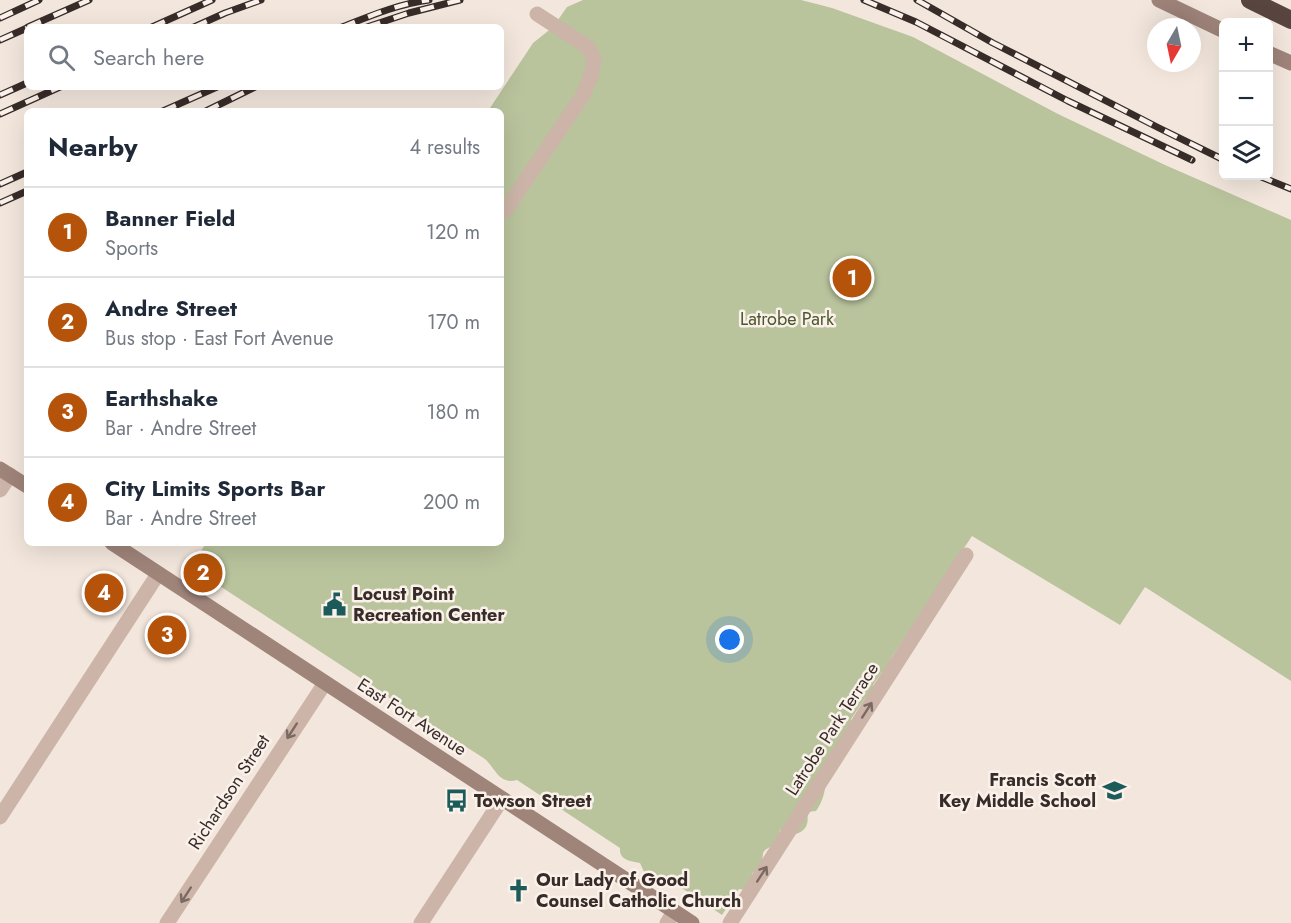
<!DOCTYPE html>
<html lang="en">
<head>
<meta charset="utf-8">
<style>
  body { margin:0; font-family:Jost,sans-serif; background:#f6f6f7; color:#1f2937 }
  .controls { position:absolute; right:18px; top:18px; display:grid; overflow:hidden; border-radius:9px; box-shadow:0 6px 24px #0002 }
  .controls button { width:54px; height:54px; display:grid; place-items:center; padding:0; border:0; border-bottom:2px solid #e0e1e3; background:#fff; color:#1f2937; font:30px sans-serif }
  .compass { position:absolute; left:1147px; top:18px; width:54px; height:54px; border-radius:50%; background:#fff; box-shadow:0 6px 24px #0002; rotate:189deg }
  .you { position:absolute; left:730px; top:640px; width:21px; height:21px; margin:-15px; border:4px solid #fff; border-radius:50%; background:#1a73e8; box-shadow:0 0 0 9px #1a73e833 }
  .badge { display:grid; place-items:center; width:39px; height:39px; border-radius:50%; background:#b45309; color:#fff; font-size:20px; font-weight:700 }
  .pin { position:absolute; translate:-50% -50%; border:3px solid #fff; box-shadow:0 2px 6px #0006 }
  .list { margin:0; padding:0; list-style:none }
  h2 { display:flex; justify-content:space-between; align-items:center; height:78px; margin:0; padding:0 24px; font-size:26px }
  h2 small { font-size:20px; font-weight:400; color:#747a83 }
  .list li { display:grid; grid-template-columns:39px 1fr auto; gap:18px; align-items:center; box-sizing:border-box; height:90px; padding:0 24px; border-top:2px solid #e0e1e3 }
  .list b { display:block; font-size:22px; white-space:nowrap }
  .list p { margin:0; font-size:20px; white-space:nowrap; color:#747a83 }
  .list em { font-size:20px; font-style:normal; color:#747a83 }
  .icon { flex:none; width:33px; height:33px; fill:none; stroke:currentColor; stroke-width:2; stroke-linecap:round; stroke-linejoin:round }
  .map { position:relative; flex:none; width:1291px; height:923px; overflow:hidden }
  .search { position:absolute; background:#fff; box-shadow:0 6px 24px #0002; left:24px; top:24px; width:480px; height:66px; display:flex; align-items:center; gap:15px; box-sizing:border-box; padding:0 21px; border-radius:9px; color:#747a83; font-size:22px }
  .panel { position:absolute; background:#fff; box-shadow:0 6px 24px #0002; left:24px; top:108px; width:480px; height:438px; border-radius:9px }
  .map>svg:first-child { display:block }
</style>
</head>
<body>
<div class="map">
<svg width="1291" height="923" viewBox="0 0 1291 923">
  <rect width="100%" height="100%" fill="#f3e7dd"/>
  <path fill="#b9c39c" d="M583,0H801L832,8L913,37L1058,114L1165,165L1291,220V681L1145,587L1120,625L972,536L891,658L888,671L882,672L873,685L874,689L868,696L866,697L851,719V722L838,761L837,770L826,780C825,792 823,801 816,811L807,812C809,823 807,830 796,834L787,828L780,830L778,840L775,844L765,850L763,853L762,863L752,874L753,880L745,890L739,889L722,915L664,876L654,879L646,876L640,863C630,861 619,860 620,848L517,780C499,785 496,769 485,759L395,701L386,696L385,694L200,573L194,562L206,543H501V111H488L533,43L553,27L567,7Z"/>
  <g fill="none" stroke-linecap="round" stroke-linejoin="round">
    <g stroke="#ccb5a8" stroke-width="15">
      <polyline points="505,211 583,95 592,73 594,59 588,47 537,14"/>
      <polyline points="0,490 10,475"/>
      <polyline points="0,817 158,574"/>
      <polyline points="167,923 325,683"/>
      <polyline points="421,923 502,799"/>
      <polyline points="667,923 674,912"/>
      <polyline points="730,923 966,555"/>
    </g>
    <g stroke="#9f847a" stroke-width="15">
      <polyline points="1159,0 1224,31"/>
      <polyline points="1268,53 1291,63"/>
      <polyline points="0,469 27,486"/>
      <polyline points="112,543 692,923"/>
    </g>
    <polyline stroke="#594540" stroke-width="18" points="1250,0 1291,20"/>
    <defs>
      <g id="rail">
        <polyline points="864,0 916,22 1068,101 1192,160"/>
        <polyline points="917,0 993,43 1159,128 1224,160"/>
        <polyline points="0,18 39,0"/>
        <polyline points="28,27 89,0"/>
        <polyline points="152,27 212,0"/>
        <polyline points="194,27 225,13 261,0"/>
        <path d="M342,27C370,16 398,4 429,0"/>
        <polyline points="367,27 409,13 460,0"/>
        <polyline points="0,40 27,28"/>
        <polyline points="0,95 27,83"/>
        <polyline points="163,111 217,87"/>
        <polyline points="206,111 255,87"/>
        <polyline points="0,114 60,87"/>
        <polyline points="1259,176 1291,189"/>
        <polyline points="0,184 27,172"/>
        <polyline points="0,203 27,191"/>
      </g>
    </defs>
    <use href="#rail" stroke="#382c29" stroke-width="7"/>
    <use href="#rail" stroke="#faf1ea" stroke-width="4.5" stroke-dasharray="14" stroke-linecap="butt"/>
  </g>
  <defs><path id="oneway-shaft" d="M-6 0H5M1.5-3L5.5 0L1.5 3" fill="none" stroke-width="1.6" stroke-linecap="round" stroke-linejoin="round" transform="scale(1.5)"/></defs>
  <g stroke="#7b6a62">
    <use href="#oneway-shaft" transform="translate(867 710) rotate(-57)"/>
    <use href="#oneway-shaft" transform="translate(292 731) rotate(123)"/>
    <use href="#oneway-shaft" transform="translate(762 874) rotate(-57)"/>
    <use href="#oneway-shaft" transform="translate(186 895) rotate(123)"/>
  </g>
  <defs>
    <symbol id="civic-bare" viewBox="-9 -9 18 18"><path d="M-.6-6.5H3V-4.5H.6V-3L4-1V1h2V6H-6V1h2V-1L-.6-3ZM-1.2 2.5V6h2.4V2.5Z" fill="#1d5b5a" stroke="#faf1ea" stroke-width="2.5" paint-order="stroke"/></symbol>
    <symbol id="school-bare" viewBox="-9 -9 18 18"><path d="M0-5L7-2L0 1L-7-2ZM-4 1L0 2.5L4 1V4Q0 6-4 4Z" fill="#1d5b5a" stroke="#faf1ea" stroke-width="2.5" paint-order="stroke"/></symbol>
    <symbol id="bus-bare" viewBox="-9 -9 18 18"><path d="M-5-6H5V4H4V6H2V4H-2V6H-4V4H-5ZM-3.5-4V0h7V-4ZM-3.5 1.2v1.5H-2V1.2ZM2 1.2v1.5H3.5V1.2Z" fill="#1d5b5a" stroke="#faf1ea" stroke-width="2.5" paint-order="stroke"/></symbol>
    <symbol id="church-bare" viewBox="-9 -9 18 18"><path d="M-1.2-6h2.4v3.5h3.3v2.4h-3.3V6h-2.4V-.1h-3.3v-2.4h3.3Z" fill="#1d5b5a" stroke="#faf1ea" stroke-width="2.5" paint-order="stroke"/></symbol>
  </defs>
  <g fill-rule="evenodd">
    <use href="#civic-bare" x="318" y="588" width="33" height="33"/>
    <use href="#school-bare" x="1098" y="774" width="33" height="33"/>
    <use href="#bus-bare" x="440" y="784" width="33" height="33"/>
    <use href="#church-bare" x="502" y="874" width="33" height="33"/>
  </g>
  <g text-anchor="middle" stroke-width="5" stroke-linejoin="round" paint-order="stroke">
    <g font-size="18" fill="#4b572c" stroke="#faf1ea">
      <text x="787" y="325">Latrobe Park</text>
    </g>
    <g font-size="18" font-weight="bold" fill="#382c29" stroke="#faf1ea" text-anchor="start">
      <text x="353" y="600">Locust Point<tspan x="353" dy="21">Recreation Center</tspan></text>
      <text x="1096" y="786" text-anchor="end">Francis Scott<tspan x="1096" dy="21">Key Middle School</tspan></text>
      <text x="474" y="807">Towson Street</text>
      <text x="536" y="886">Our Lady of Good<tspan x="536" dy="21">Counsel Catholic Church</tspan></text>
    </g>
    <g font-size="18" fill="#382c29" stroke="#faf1ea">
      <text transform="translate(412 717) rotate(33)" y="6">East Fort Avenue</text>
      <text transform="translate(832 729) rotate(-57)" y="6">Latrobe Park Terrace</text>
      <text transform="translate(229 792) rotate(-57)" y="6">Richardson Street</text>
    </g>
  </g>
</svg>
<div class="controls">
<button>+</button>
<button>−</button>
<button><svg class="icon" aria-label="layers" viewBox="0 0 24 24"><path d="M12 4l9 5-9 5-9-5zM3 14l9 5 9-5"/></svg></button>
</div>
<svg class="compass" viewBox="-18 -18 36 36"><path d="M0-13l5 13h-10z" fill="#e53935"/><path d="M0 13l5-13h-10z" fill="#747a83"/></svg>
<div class="you"></div>
<div class="pin badge" style="left:852px;top:278px">1</div>
<div class="pin badge" style="left:203px;top:573px">2</div>
<div class="pin badge" style="left:167px;top:635px">3</div>
<div class="pin badge" style="left:104px;top:593px">4</div>
<div class="search"><svg class="icon" aria-label="search" viewBox="0 0 24 24"><circle cx="10" cy="10" r="6"/><path d="M15 15l6 6"/></svg>Search here</div>
<section class="panel">
<h2>Nearby<small>4 results</small></h2>
<ul class="list">
<li><span class="badge">1</span><div><b>Banner Field</b><p>Sports</p></div><em>120 m</em></li>
<li><span class="badge">2</span><div><b>Andre Street</b><p>Bus stop · East Fort Avenue</p></div><em>170 m</em></li>
<li><span class="badge">3</span><div><b>Earthshake</b><p>Bar · Andre Street</p></div><em>180 m</em></li>
<li><span class="badge">4</span><div><b>City Limits Sports Bar</b><p>Bar · Andre Street</p></div><em>200 m</em></li>
</ul>
</section>
</div>
</body>
</html>
